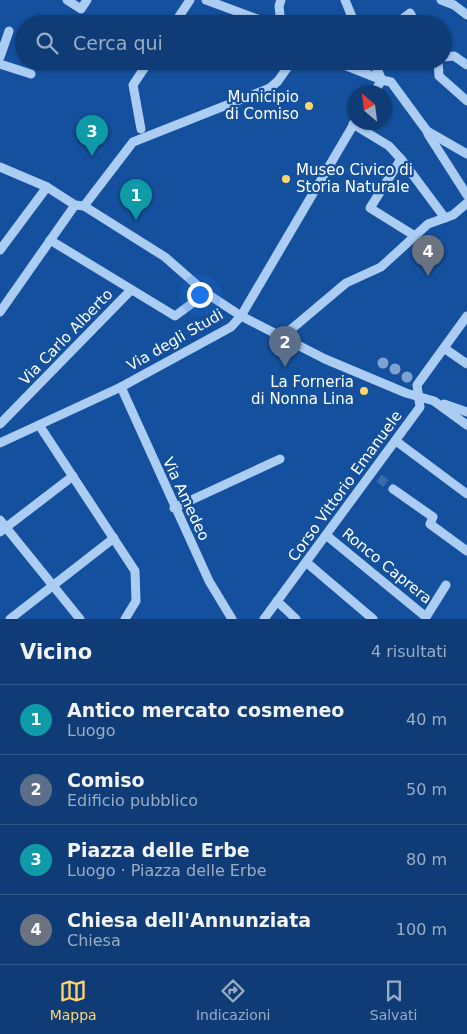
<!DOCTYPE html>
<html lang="it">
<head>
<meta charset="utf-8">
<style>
  body { margin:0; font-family:"DejaVu Sans",sans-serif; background:#1d477e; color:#f1f3f6 }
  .compass { position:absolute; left:347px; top:85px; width:45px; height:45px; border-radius:50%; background:#0f3c76; box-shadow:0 1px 4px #0004; rotate:332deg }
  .you { position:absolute; left:199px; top:294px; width:18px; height:18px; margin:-12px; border:4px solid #fff; border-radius:50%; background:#1a73e8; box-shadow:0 0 0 8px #1a73e833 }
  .badge { display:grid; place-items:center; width:32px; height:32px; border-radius:50%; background:#ffd66e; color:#fff; font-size:16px; font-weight:700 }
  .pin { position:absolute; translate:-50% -41px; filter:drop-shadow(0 1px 2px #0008) }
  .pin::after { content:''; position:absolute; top:26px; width:18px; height:15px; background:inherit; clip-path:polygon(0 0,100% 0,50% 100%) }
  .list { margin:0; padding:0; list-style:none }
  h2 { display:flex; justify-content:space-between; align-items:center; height:65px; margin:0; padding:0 20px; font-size:21px }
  h2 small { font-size:16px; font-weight:400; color:#9badc5 }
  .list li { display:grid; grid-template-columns:32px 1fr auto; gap:15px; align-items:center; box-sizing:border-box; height:70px; padding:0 20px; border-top:1px solid #2f5688 }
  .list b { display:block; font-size:19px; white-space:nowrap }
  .list p { margin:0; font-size:16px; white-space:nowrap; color:#9badc5 }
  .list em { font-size:16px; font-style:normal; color:#9badc5 }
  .icon { flex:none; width:28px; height:28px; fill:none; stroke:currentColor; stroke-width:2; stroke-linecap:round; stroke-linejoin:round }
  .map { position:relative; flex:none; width:467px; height:619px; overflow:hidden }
  .search { position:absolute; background:#0f3c76; box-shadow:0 1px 4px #0004; left:15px; right:15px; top:15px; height:55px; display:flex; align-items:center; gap:12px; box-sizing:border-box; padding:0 18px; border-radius:28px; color:#9badc5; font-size:19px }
  .sheet { height:345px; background:#0f3c76 }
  nav { display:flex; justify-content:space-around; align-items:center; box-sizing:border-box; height:70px; border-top:1px solid #2f5688; background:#0f3c76; font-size:14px; color:#9badc5 }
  nav a { display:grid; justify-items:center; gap:2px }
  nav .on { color:#ffd66e }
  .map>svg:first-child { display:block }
</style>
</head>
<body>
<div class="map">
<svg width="467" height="619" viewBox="0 0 467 619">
  <rect width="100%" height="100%" fill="#14509d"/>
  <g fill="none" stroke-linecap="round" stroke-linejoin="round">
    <polyline stroke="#376aac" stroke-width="9" stroke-dasharray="9 4.5" stroke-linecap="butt" points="379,478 393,489"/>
    <g stroke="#abccf3" stroke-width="9">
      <polyline points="67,0 81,9 87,0"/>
      <polyline points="206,0 271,24"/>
      <polyline points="345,0 355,24"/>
      <polyline points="441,0 454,5 467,15"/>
      <polyline points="174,24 190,0"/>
      <polyline points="281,24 279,6 281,0"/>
      <polyline points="396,24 410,13 416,24"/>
      <polyline points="0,57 9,31"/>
      <polyline points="443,57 454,56 467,65"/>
      <polyline points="334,61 382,80"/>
      <polyline points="373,61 382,80"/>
      <polyline points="438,61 439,76 467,101"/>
      <polyline points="0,64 31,74"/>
      <polyline points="374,92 382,80 391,82 427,131 467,154"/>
      <polyline points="353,124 389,146 401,159 445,218"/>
      <polyline points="141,129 133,85 149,61"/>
      <polyline points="428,134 467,195"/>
      <polyline points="401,159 370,208 415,236"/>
      <polyline points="0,167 47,187 75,205 84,206 165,257 206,293 241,316 325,359 406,393 434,401 467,425"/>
      <polyline points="84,206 133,142 270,88 278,81 292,61"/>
      <polyline points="50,240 175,316 206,293"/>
      <polyline points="0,250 47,187"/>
      <polyline points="0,312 75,205"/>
      <polyline points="282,337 346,283 381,267 428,224 453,215 467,203"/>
      <polyline points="444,348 467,364"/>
      <polyline points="121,387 209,581 232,619"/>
      <polyline points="444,404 467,412"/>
      <polyline points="0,424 131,290"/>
      <polyline points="39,425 135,571 136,601 125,619"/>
      <polyline points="396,441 467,494"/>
      <polyline points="0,443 121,387 231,327 241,316 355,122"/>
      <polyline points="393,489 433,517 430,524 467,551"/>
      <polyline points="174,508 280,459"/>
      <polyline points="0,520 80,619"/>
      <polyline points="0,532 73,476"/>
      <polyline points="326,535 426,617 446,585"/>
      <polyline points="306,562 373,619"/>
      <polyline points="277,601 296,619"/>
      <polyline points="10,619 114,538"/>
      <polyline points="264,619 420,407 417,385 467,316"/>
    </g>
  </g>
  <g fill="#7ea2d2">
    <circle cx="383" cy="363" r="5.5"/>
    <circle cx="395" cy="369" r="5.5"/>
    <circle cx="407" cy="377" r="5.5"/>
  </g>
  <g fill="#ffd66e" stroke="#14509d" stroke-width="2">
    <circle cx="309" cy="106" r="5"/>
    <circle cx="286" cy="179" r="5"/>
    <circle cx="364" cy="391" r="5"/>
  </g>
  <g text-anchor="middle" stroke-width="4.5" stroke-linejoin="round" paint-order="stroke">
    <g font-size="15" fill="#fff" stroke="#14509d" text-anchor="end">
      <text x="299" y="102">Municipio<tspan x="299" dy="17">di Comiso</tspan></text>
      <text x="296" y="175" text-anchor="start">Museo Civico di<tspan x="296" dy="17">Storia Naturale</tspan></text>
      <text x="354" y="387">La Forneria<tspan x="354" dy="17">di Nonna Lina</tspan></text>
    </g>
    <g font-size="15" fill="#fff" stroke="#14509d">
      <text transform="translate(66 337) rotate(-46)" y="5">Via Carlo Alberto</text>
      <text transform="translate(175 340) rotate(-30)" y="5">Via degli Studi</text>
      <text transform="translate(345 486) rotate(-54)" y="5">Corso Vittorio Emanuele</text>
      <text transform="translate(186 499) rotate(65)" y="5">Via Amedeo</text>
      <text transform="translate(387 566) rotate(39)" y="5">Ronco Caprera</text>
    </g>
  </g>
</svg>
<svg class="compass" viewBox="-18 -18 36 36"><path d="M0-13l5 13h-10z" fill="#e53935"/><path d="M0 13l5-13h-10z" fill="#9badc5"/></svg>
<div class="you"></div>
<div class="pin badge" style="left:136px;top:220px;background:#0f9aa8">1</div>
<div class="pin badge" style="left:285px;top:367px;background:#5c6f8a">2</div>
<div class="pin badge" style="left:92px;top:156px;background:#0f9aa8">3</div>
<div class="pin badge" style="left:428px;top:276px;background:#6b7280">4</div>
<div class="search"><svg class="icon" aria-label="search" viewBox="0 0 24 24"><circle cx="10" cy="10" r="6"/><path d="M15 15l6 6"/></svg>Cerca qui</div>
</div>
<section class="sheet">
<h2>Vicino<small>4 risultati</small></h2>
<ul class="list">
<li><span class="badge" style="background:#0f9aa8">1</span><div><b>Antico mercato cosmeneo</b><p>Luogo</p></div><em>40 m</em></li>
<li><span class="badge" style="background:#5c6f8a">2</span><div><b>Comiso</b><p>Edificio pubblico</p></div><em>50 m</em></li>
<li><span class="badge" style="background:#0f9aa8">3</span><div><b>Piazza delle Erbe</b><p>Luogo · Piazza delle Erbe</p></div><em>80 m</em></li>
<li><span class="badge" style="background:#6b7280">4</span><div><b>Chiesa dell'Annunziata</b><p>Chiesa</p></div><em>100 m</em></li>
</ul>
</section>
<nav>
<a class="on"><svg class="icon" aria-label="map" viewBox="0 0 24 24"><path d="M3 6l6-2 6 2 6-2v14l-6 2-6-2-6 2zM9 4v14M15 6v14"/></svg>Mappa</a>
<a><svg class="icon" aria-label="directions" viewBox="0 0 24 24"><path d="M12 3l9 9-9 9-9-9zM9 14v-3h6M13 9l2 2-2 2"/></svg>Indicazioni</a>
<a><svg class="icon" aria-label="saved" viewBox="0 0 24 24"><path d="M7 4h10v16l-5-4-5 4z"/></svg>Salvati</a>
</nav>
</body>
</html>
